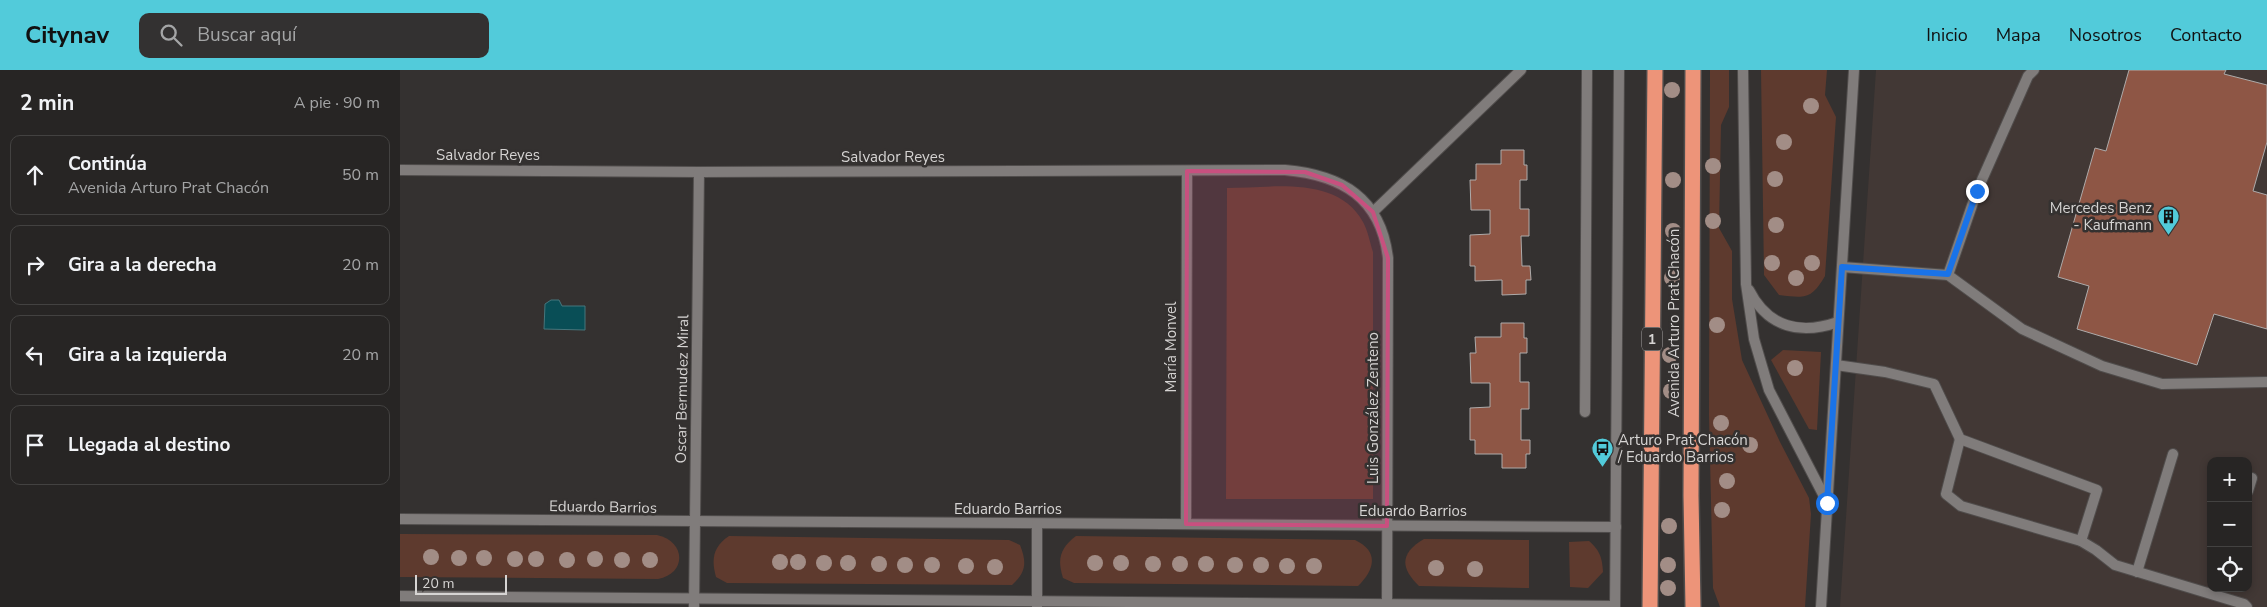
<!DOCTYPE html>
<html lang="es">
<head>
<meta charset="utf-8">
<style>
  body { margin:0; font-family:"Nunito Sans",sans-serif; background:#333131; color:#f1f3f6 }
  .controls { position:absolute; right:15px; bottom:15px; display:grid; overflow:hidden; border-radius:10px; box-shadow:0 2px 8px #0003 }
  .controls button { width:45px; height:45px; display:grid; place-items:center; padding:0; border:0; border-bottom:1px solid #434241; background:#272524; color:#f1f3f6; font:25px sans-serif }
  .scale { position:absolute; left:15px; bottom:12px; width:92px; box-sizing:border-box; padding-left:5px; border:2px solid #d6d4d3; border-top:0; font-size:14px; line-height:18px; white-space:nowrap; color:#d6d4d3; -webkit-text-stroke:4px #343130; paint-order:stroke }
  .stop { position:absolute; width:15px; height:15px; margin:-11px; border:4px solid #1a73e8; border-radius:50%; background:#fff }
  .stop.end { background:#1a73e8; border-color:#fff; box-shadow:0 1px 5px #0008 }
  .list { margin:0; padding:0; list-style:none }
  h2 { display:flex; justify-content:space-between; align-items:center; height:65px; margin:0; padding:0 20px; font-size:21px }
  h2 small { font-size:16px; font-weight:400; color:#a4a5a6 }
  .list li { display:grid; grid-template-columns:32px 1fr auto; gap:15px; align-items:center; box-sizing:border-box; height:80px; margin:0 10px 10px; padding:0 10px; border:1px solid #434241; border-radius:10px }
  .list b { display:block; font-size:19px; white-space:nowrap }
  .list p { margin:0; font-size:16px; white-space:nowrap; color:#a4a5a6 }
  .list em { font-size:16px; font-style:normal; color:#a4a5a6 }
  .icon { flex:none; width:28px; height:28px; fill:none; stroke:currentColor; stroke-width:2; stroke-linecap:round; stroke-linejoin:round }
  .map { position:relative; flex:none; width:1867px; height:537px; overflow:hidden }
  header { display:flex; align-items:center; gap:30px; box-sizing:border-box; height:70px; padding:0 25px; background:#52cbda; color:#111 }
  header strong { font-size:24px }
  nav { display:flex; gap:28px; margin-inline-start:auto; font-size:18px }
  .search { width:350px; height:45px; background:#333131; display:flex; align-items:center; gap:12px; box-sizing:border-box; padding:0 18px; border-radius:10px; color:#a4a5a6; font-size:19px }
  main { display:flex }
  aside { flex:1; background:#272524 }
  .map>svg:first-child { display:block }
</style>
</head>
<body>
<header>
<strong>Citynav</strong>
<div class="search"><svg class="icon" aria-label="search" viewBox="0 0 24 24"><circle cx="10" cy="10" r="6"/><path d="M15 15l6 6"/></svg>Buscar aquí</div>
<nav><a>Inicio</a><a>Mapa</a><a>Nosotros</a><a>Contacto</a></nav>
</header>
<main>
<aside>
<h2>2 min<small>A pie · 90 m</small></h2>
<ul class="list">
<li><svg class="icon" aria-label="ahead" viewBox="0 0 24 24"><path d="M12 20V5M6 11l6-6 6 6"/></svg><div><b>Continúa</b><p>Avenida Arturo Prat Chacón</p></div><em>50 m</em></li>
<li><svg class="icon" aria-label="right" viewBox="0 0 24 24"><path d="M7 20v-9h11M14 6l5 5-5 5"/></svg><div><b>Gira a la derecha</b></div><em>20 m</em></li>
<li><svg class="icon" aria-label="left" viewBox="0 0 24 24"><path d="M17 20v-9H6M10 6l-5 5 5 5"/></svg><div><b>Gira a la izquierda</b></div><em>20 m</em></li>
<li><svg class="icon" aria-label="arrive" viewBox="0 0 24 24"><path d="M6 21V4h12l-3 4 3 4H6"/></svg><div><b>Llegada al destino</b></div></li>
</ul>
</aside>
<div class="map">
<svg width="1867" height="537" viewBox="0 0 1867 537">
  <rect width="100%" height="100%" fill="#343130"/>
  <path fill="#423835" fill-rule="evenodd" d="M1476,0H1867V537H1440ZM1811,391H1848V518H1811Z"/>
  <g fill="#5e3a2e">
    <polygon points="1310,0 1329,0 1329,37 1321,55 1319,158 1332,181 1332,229 1342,290 1380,372 1409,428 1411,444 1405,537 1320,537 1313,518 1309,345"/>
    <path d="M1361,0H1427L1425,25L1436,47L1425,206C1411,230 1405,228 1379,225L1364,205Z"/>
    <path d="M827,118C871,118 937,105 963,152C968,161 970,173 973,182V429H826Z"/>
    <polygon points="1383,280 1421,282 1417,360 1409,359 1371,290"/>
    <path d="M0,464L257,465C286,471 287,504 258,509L0,507Z"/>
    <path d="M329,466L609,470L620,475C627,493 626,502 612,515L327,513L316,507C311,489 313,477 329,466Z"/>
    <path d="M676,466L955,470C980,482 974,500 958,516L674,513L663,508C657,489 660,478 676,466Z"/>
    <path d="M1024,469L1129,470V518L1019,516C1000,498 1000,483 1024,469Z"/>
    <path d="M1189,471C1200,481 1202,487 1203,502L1188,518L1170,517L1169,472Z"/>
  </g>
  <polygon fill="#094e56" stroke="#46767c" points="151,230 159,230 162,236 185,236 185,260 144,259 145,234"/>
  <g fill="#8e5645" stroke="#aeabaa">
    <polygon points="1729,0 1826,0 1824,4 1867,15 1867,72 1853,121 1867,125 1867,259 1814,244 1797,295 1677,259 1689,216 1658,207 1695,78 1706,81"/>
    <polygon points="1101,80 1124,80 1124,95 1127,95 1127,110 1120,110 1120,139 1129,139 1129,166 1121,166 1122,196 1130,196 1131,210 1126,210 1126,224 1102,225 1102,210 1075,211 1075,196 1070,196 1070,165 1090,164 1090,140 1071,140 1070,110 1076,110 1076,94 1101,94"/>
    <polygon points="1101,253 1124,253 1124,268 1127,268 1127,283 1120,283 1120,312 1129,312 1129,339 1121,339 1121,370 1130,370 1130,384 1126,384 1126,398 1102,398 1102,384 1075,384 1075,370 1070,370 1070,338 1090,337 1090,313 1071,313 1070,283 1076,283 1075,267 1101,267"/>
  </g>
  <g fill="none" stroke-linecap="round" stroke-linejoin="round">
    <defs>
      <g id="lane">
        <polyline points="973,142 1121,0"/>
        <polyline points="1442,197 1548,205 1622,259 1702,296 1762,314 1867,312"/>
        <polyline points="1548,205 1577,121 1628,6 1634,0"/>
        <polyline points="1436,295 1485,302 1534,314 1560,369 1697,420 1681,471 1696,480 1715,495 1844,534 1847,537"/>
        <polyline points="1185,342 1187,0"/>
        <polyline points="1560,369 1546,424 1561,436 1681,471"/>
        <polyline points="1848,421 1852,408"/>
        <polyline points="1737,502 1773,384"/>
      </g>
      <g id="street">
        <polyline points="1343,0 1346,214 1354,269 1369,320 1427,432"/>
        <path d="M0,100L299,102L885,100C942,105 981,128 988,188L987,537"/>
        <path d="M1349,220C1368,258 1401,265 1438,252"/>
        <polyline points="0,449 1216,457"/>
        <polyline points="637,454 637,537"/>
        <polyline points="786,454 787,101"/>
        <polyline points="0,526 1215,536"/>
        <polyline points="294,537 299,102"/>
        <polyline points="1215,537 1219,0"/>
        <polyline points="1421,537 1454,0"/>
      </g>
      <g id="highway">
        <polyline points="1250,537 1255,0"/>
        <polyline points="1293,537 1291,426 1293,0"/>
      </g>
    </defs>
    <use href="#lane" stroke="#504d4c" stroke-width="12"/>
    <use href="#street" stroke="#504d4c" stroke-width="12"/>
    <use href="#highway" stroke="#504d4c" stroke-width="18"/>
    <use href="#lane" stroke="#807c7b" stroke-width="10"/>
    <use href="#street" stroke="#807c7b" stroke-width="10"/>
    <use href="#highway" stroke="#ed9479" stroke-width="15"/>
  </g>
  <g fill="#a28d86">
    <circle cx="1272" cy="20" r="8"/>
    <circle cx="1411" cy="36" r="8"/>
    <circle cx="1384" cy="72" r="8"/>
    <circle cx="1313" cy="96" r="8"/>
    <circle cx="1375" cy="109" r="8"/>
    <circle cx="1273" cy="110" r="8"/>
    <circle cx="1313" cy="151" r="8"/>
    <circle cx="1376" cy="155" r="8"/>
    <circle cx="1273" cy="161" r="8"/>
    <circle cx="1372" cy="193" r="8"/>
    <circle cx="1412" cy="193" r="8"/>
    <circle cx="1272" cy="208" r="8"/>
    <circle cx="1396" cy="208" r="8"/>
    <circle cx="1317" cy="255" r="8"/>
    <circle cx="1270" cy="285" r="8"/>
    <circle cx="1395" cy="298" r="8"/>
    <circle cx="1271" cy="321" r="8"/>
    <circle cx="1321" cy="353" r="8"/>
    <circle cx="1350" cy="375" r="8"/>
    <circle cx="1327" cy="411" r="8"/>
    <circle cx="1322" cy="440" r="8"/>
    <circle cx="1269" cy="456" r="8"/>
    <circle cx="31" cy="487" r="8"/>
    <circle cx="59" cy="488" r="8"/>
    <circle cx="84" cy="488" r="8"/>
    <circle cx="115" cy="489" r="8"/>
    <circle cx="136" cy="489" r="8"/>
    <circle cx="195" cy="489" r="8"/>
    <circle cx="167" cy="490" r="8"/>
    <circle cx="222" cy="490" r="8"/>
    <circle cx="250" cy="490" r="8"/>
    <circle cx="380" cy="492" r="8"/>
    <circle cx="398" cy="492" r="8"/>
    <circle cx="424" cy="493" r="8"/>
    <circle cx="448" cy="493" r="8"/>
    <circle cx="695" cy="493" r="8"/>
    <circle cx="721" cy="493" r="8"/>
    <circle cx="479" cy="494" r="8"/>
    <circle cx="753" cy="494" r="8"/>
    <circle cx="780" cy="494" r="8"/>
    <circle cx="806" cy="494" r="8"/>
    <circle cx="505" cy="495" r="8"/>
    <circle cx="532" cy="495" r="8"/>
    <circle cx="835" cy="495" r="8"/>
    <circle cx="861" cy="495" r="8"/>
    <circle cx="1268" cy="495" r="8"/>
    <circle cx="566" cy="496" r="8"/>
    <circle cx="887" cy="496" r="8"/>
    <circle cx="914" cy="496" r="8"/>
    <circle cx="595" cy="497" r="8"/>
    <circle cx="1036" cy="498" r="8"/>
    <circle cx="1075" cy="499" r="8"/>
    <circle cx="1268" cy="518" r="8"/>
  </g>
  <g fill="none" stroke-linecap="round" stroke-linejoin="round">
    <polyline stroke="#1a73e8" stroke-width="6" points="1427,433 1442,197 1548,204 1577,121"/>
  </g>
  <path fill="#c8507f" fill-opacity="0.2" stroke="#c8507f" stroke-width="4" stroke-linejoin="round" d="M787,101L905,102L942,115L973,142L988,188L987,456L786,454Z"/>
  <defs>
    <symbol id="building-pin" viewBox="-11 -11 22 30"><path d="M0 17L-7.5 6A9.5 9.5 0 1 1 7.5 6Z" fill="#52cbda" stroke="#343130"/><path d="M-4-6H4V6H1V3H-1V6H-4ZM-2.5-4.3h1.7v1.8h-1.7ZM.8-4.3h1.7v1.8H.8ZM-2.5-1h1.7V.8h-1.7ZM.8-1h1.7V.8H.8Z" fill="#111"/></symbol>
    <symbol id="bus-pin" viewBox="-11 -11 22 30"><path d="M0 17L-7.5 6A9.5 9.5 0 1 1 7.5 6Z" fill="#52cbda" stroke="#343130"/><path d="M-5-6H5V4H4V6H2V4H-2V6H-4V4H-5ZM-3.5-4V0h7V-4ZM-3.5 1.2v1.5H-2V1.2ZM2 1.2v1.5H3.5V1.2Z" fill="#111"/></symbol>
  </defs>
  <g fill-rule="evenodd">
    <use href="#building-pin" x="1756" y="134" width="25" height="34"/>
    <use href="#bus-pin" x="1190" y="366" width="25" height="34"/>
  </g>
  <g text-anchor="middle" stroke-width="5" stroke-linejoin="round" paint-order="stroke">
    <rect fill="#343130" stroke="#a5a3a2" stroke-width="1" x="1242" y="257.5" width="20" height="23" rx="4"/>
    <g font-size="14" font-weight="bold" fill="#d6d4d3">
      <text x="1252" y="274">1</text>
    </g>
    <g font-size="15" fill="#d6d4d3" stroke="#343130">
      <text x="88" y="90">Salvador Reyes</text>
      <text x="493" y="92">Salvador Reyes</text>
      <text transform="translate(1274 253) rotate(-90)" y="5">Avenida Arturo Prat Chacón</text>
      <text transform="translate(771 277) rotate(-90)" y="5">María Monvel</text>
      <text transform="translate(282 319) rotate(-89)" y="5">Oscar Bermudez Miral</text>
      <text transform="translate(973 338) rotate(-90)" y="5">Luis González Zenteno</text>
      <text transform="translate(203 437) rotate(1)" y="5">Eduardo Barrios</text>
      <text x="608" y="444">Eduardo Barrios</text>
      <text x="1013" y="446">Eduardo Barrios</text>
    </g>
    <g font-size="15" fill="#d6d4d3" stroke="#343130" text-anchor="end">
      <text x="1752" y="143">Mercedes Benz<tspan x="1752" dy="17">- Kaufmann</tspan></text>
      <text x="1218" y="375" text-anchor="start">Arturo Prat Chacón<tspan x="1218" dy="17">/ Eduardo Barrios</tspan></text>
    </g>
  </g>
</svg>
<div class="controls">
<button>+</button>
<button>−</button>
<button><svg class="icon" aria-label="locate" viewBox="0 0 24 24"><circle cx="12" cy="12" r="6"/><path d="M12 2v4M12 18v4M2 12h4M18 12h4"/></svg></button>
</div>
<div class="scale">20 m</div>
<div class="stop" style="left:1427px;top:433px"></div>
<div class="stop end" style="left:1577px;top:121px"></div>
</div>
</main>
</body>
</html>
